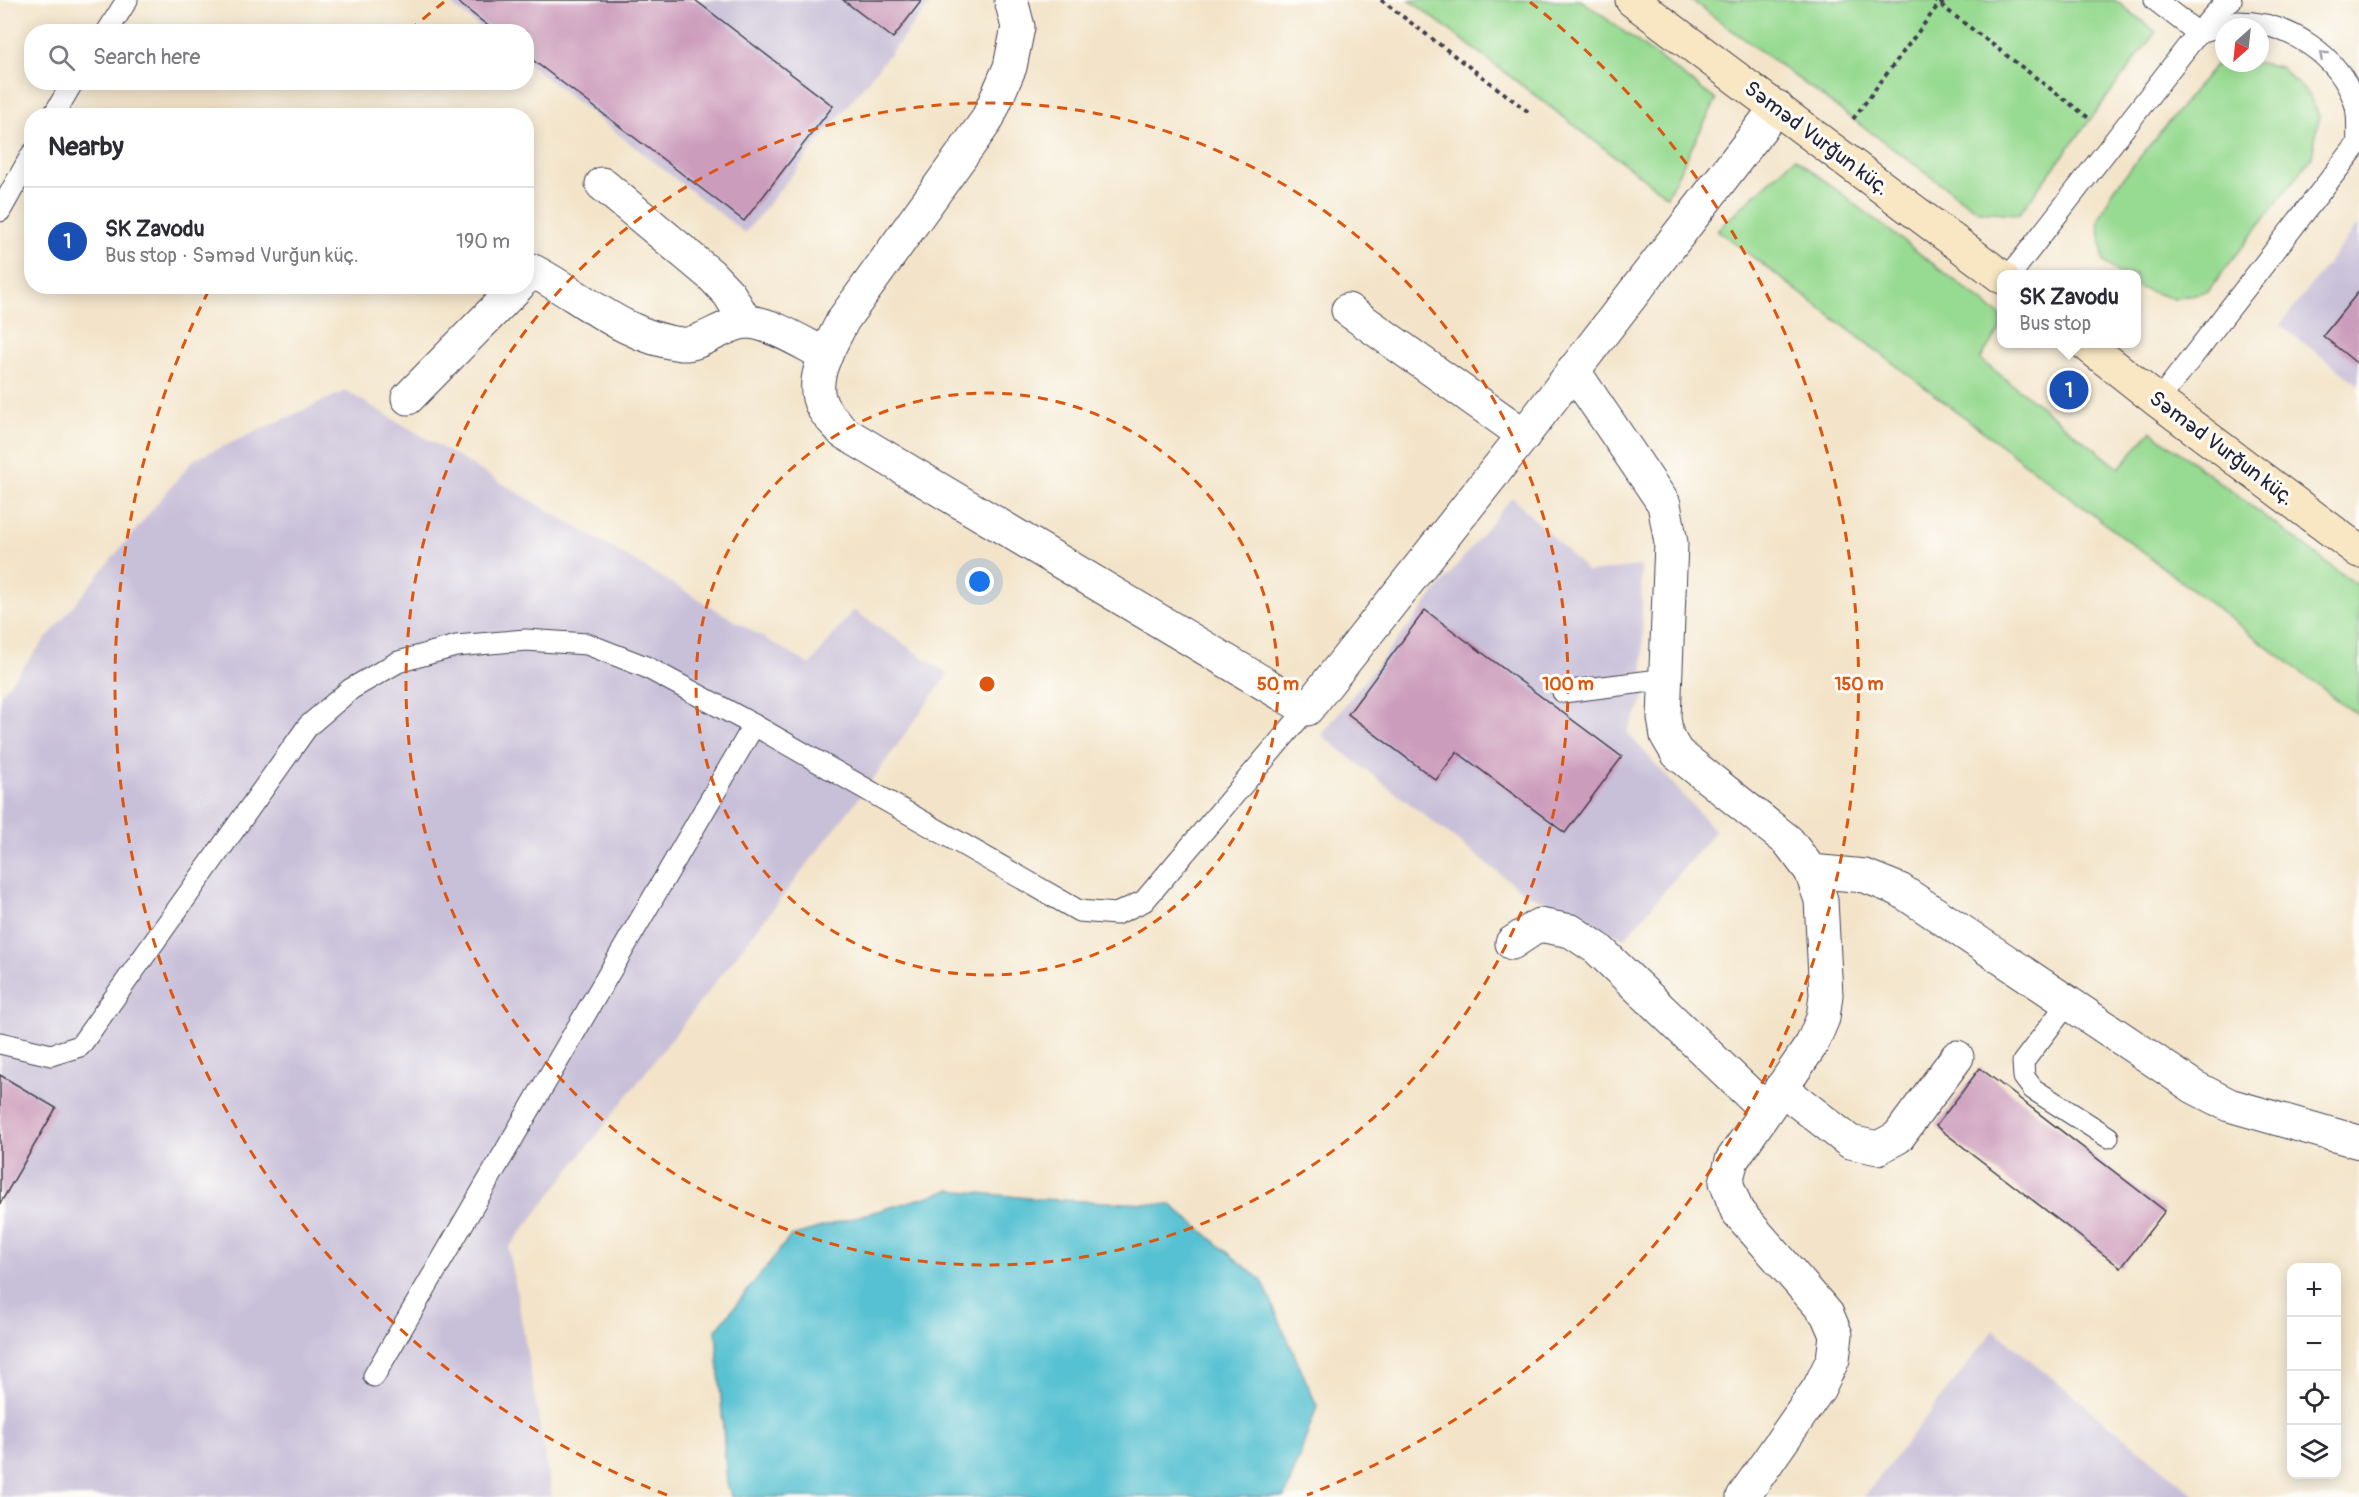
<!DOCTYPE html>
<html lang="en">
<head>
<meta charset="utf-8">
<style>
  body { margin:0; font-family:Pangolin,sans-serif; background:#f2f2f3; color:#2b2b33 }
  .controls { position:absolute; right:18px; bottom:18px; display:grid; overflow:hidden; border-radius:12px; box-shadow:0 3px 15px #0003 }
  .controls button { width:54px; height:54px; display:grid; place-items:center; padding:0; border:0; border-bottom:2px solid #e1e1e2; background:#fff; color:#2b2b33; font:30px sans-serif }
  .compass { position:absolute; left:2215px; top:18px; width:54px; height:54px; border-radius:50%; background:#fff; box-shadow:0 3px 15px #0003; rotate:207deg }
  .you { position:absolute; left:980px; top:582px; width:21px; height:21px; margin:-15px; border:4px solid #fff; border-radius:50%; background:#1a73e8; box-shadow:0 0 0 9px #1a73e833 }
  .badge { display:grid; place-items:center; width:39px; height:39px; border-radius:50%; background:#d1495b; color:#fff; font-size:20px; font-weight:700 }
  .pin { position:absolute; translate:-50% -50%; border:3px solid #fff; box-shadow:0 2px 6px #0006 }
  .popup { position:absolute; left:1997px; top:270px; width:144px; height:78px; box-sizing:border-box; display:grid; place-content:center; border-radius:12px; background:#fff; filter:drop-shadow(0 2px 4px #0005); font-size:20px; white-space:nowrap; color:#7c7c81 }
  .popup b { font-size:22px; color:#2b2b33 }
  .popup::after { content:''; position:absolute; left:50%; top:100%; margin-left:-12px; border:12px solid transparent; border-top-color:#fff }
  .list { margin:0; padding:0; list-style:none }
  h2 { display:flex; justify-content:space-between; align-items:center; height:78px; margin:0; padding:0 24px; font-size:26px }
  h2 small { font-size:20px; font-weight:400; color:#7c7c81 }
  .list li { display:grid; grid-template-columns:39px 1fr auto; gap:18px; align-items:center; box-sizing:border-box; height:108px; padding:0 24px; border-top:2px solid #e1e1e2 }
  .list b { display:block; font-size:22px; white-space:nowrap }
  .list p { margin:0; font-size:20px; white-space:nowrap; color:#7c7c81 }
  .list em { font-size:20px; font-style:normal; color:#7c7c81 }
  .icon { flex:none; width:33px; height:33px; fill:none; stroke:currentColor; stroke-width:2; stroke-linecap:round; stroke-linejoin:round }
  .map { position:relative; flex:none; width:2359px; height:1497px; overflow:hidden }
  .search { position:absolute; background:#fff; box-shadow:0 3px 15px #0003; left:24px; top:24px; width:510px; height:66px; display:flex; align-items:center; gap:15px; box-sizing:border-box; padding:0 21px; border-radius:24px; color:#7c7c81; font-size:22px }
  .panel { position:absolute; background:#fff; box-shadow:0 3px 15px #0003; left:24px; top:108px; width:510px; height:186px; border-radius:24px }
  .map>svg:first-child { display:block }
</style>
</head>
<body>
<div class="map">
<svg width="2359" height="1497" viewBox="0 0 2359 1497">
  <rect width="100%" height="100%" fill="#fdfcf7"/>
  <filter id="ink" filterUnits="userSpaceOnUse"><feTurbulence type="fractalNoise" baseFrequency=".0167" numOctaves="2"/><feDisplacementMap in="SourceGraphic" scale="12" xChannelSelector="R" yChannelSelector="G"/><feConvolveMatrix kernelMatrix="1 2 1 2 8 2 1 2 1" color-interpolation-filters="sRGB"/></filter>
  <filter id="wash" filterUnits="userSpaceOnUse"><feTurbulence type="fractalNoise" baseFrequency=".008" numOctaves="4" result="noise"/><feDisplacementMap in="SourceGraphic" scale="24" xChannelSelector="R" yChannelSelector="G"/><feGaussianBlur stdDeviation="1.35" result="paint"/><feColorMatrix in="noise" values="0 0 0 0 0 0 0 0 0 0 0 0 0 0 0 0 0 1.4 0 .05"/><feComposite in="paint" operator="in"/></filter>
  <g filter="url(#wash)">
    <rect width="100%" height="100%" fill="#f3e4c9"/>
    <g fill="#c8bfd8">
      <polygon points="445,0 933,0 745,233 527,63 526,32 485,31"/>
      <polygon points="2359,223 2359,385 2280,325"/>
      <polygon points="346,391 810,665 853,610 948,674 865,790 509,1248 552,1497 0,1497 0,695 193,460"/>
      <polygon points="1512,497 1588,572 1641,566 1644,700 1627,732 1715,831 1625,938 1522,891 1321,735"/>
      <polygon points="1994,1330 2197,1497 1864,1497"/>
    </g>
    <g fill="#97da91" stroke="#5c7e66" stroke-width="1.5">
      <polygon points="1410,0 1581,0 1716,100 1667,196"/>
      <polygon points="1691,0 2115,0 2156,32 2019,214 1978,211"/>
      <polygon points="2224,63 2260,63 2280,67 2309,95 2319,116 2312,157 2208,291 2174,299 2137,287 2136,274 2119,274 2104,262 2098,221 2114,189 2215,65"/>
      <polygon points="1795,158 2001,316 2001,328 1980,359 2119,468 2151,431 2359,587 2359,716 1717,230"/>
    </g>
    <polygon fill="#57c1d2" stroke="#3c7286" stroke-width="1.5" points="950,1190 1038,1199 1171,1205 1262,1281 1317,1406 1285,1497 732,1497 727,1483 716,1330 791,1236"/>
    <g id="blocks">
      <g fill="#cc9cbc">
        <polygon points="455,0 695,0 833,106 744,221 526,55 526,32 496,32"/>
        <polygon points="843,0 922,0 893,38"/>
        <polygon points="2359,291 2359,365 2323,336"/>
        <polygon points="1425,610 1622,757 1565,833 1457,752 1436,780 1348,714"/>
        <polygon points="1980,1068 2165,1211 2121,1268 1936,1126"/>
        <polygon points="0,1075 56,1108 0,1204"/>
      </g>
    </g>
  </g>
  <g filter="url(#ink)">
    <use href="#blocks" fill-opacity="0" stroke="#413f50" stroke-width="1.5"/>
    <g fill="none" stroke-linecap="round" stroke-linejoin="round">
      <defs>
        <g id="lane">
          <path d="M2155,0L2198,33C2210,29 2225,23 2238,22C2288,22 2339,55 2355,103C2359,115 2357,132 2358,145"/>
          <polyline points="107,32 127,0"/>
          <polyline points="53,116 73,82"/>
          <polyline points="0,211 32,154"/>
          <polyline points="2011,274 2198,33 2222,6 2231,0"/>
          <polyline points="2158,401 2359,142"/>
          <polyline points="1563,692 1667,679"/>
          <polyline points="2068,1003 2023,1062 2024,1077 2033,1089 2108,1137"/>
          <polyline points="0,1043 51,1055 80,1046 308,726 351,689 398,662 456,646 526,640 587,644 646,667 754,725 1079,911 1116,914 1144,901 1307,709"/>
          <polyline points="374,1376 754,725"/>
        </g>
        <g id="street">
          <path d="M1011,0L1018,27L1010,67L987,120L843,320C831,345 808,379 822,406C826,415 837,424 843,432L1307,709L1524,435L1777,107"/>
          <polyline points="602,184 711,275 729,294 746,322"/>
          <path d="M526,278L533,271C581,296 626,338 681,344C700,346 726,323 746,322C768,321 806,345 826,355"/>
          <polyline points="1348,310 1524,435"/>
          <polyline points="1573,370 1664,504 1671,543 1664,718 1667,736 1677,753 1788,841 1811,871 1865,876 1900,890 2194,1087 2229,1105 2359,1142"/>
          <polyline points="408,398 518,286"/>
          <polyline points="1512,943 1539,925 1571,931 1598,949 1766,1110"/>
          <polyline points="1781,1088 1850,1142 1878,1148 1898,1137 1957,1057"/>
          <polyline points="1743,1497 1819,1388 1833,1359 1836,1335 1827,1314 1737,1211 1726,1182 1732,1160 1812,1044 1823,1018 1826,995 1821,900 1811,871"/>
        </g>
        <g id="secondary">
          <polyline points="1632,0 2002,277"/>
          <polyline points="2086,344 2158,401 2359,551"/>
        </g>
      </defs>
      <use href="#lane" stroke="#413f50" stroke-width="23"/>
      <use href="#street" stroke="#413f50" stroke-width="35"/>
      <use href="#secondary" stroke="#413f50" stroke-width="35"/>
      <g stroke="#413f50" stroke-width="4" stroke-dasharray="4.5 4.5" stroke-linecap="butt">
        <polyline points="1381,0 1530,113"/>
        <polyline points="1934,0 2090,119"/>
        <polyline points="1853,119 1939,4 1950,0"/>
      </g>
      <use href="#lane" stroke="#fff" stroke-width="21"/>
      <use href="#street" stroke="#fff" stroke-width="33"/>
      <use href="#secondary" stroke="#f9e7c3" stroke-width="33"/>
    </g>
    <defs><path id="oneway-chevron" d="M-2-3.5L2.5 0L-2 3.5" fill="none" stroke-width="1.6" stroke-linecap="round" stroke-linejoin="round" transform="scale(1.5)"/></defs>
    <use stroke="#9c9ca7" href="#oneway-chevron" transform="translate(2323 55) rotate(-138)"/>
  </g>
  <g fill="none" stroke="#de560e" stroke-width="3" stroke-dasharray="10 8">
    <circle cx="987" cy="684" r="291"/>
    <circle cx="987" cy="684" r="581"/>
    <path d="M667 1495A872 872 0 0 1 210 288M409 31A872 872 0 0 1 444 2M1530 2A872 872 0 0 1 1307 1495"/>
  </g>
  <g text-anchor="middle" stroke-width="6" stroke-linejoin="round" paint-order="stroke">
    <g font-size="21" fill="#22223b" stroke="#fdfcf7">
      <text transform="translate(1817 138) rotate(37)" y="7">Səməd Vurğun küç.</text>
      <text transform="translate(2222 448) rotate(37)" y="7">Səməd Vurğun küç.</text>
    </g>
  </g>
  <circle cx="987" cy="684" r="9" fill="#de560e" stroke="#fdfcf7" stroke-width="3"/>
  <g font-size="18" text-anchor="middle" font-weight="bold" fill="#de560e" stroke="#fdfcf7" stroke-width="6" stroke-linejoin="round" paint-order="stroke">
    <text x="1278" y="690">50 m</text>
    <text x="1568" y="690">100 m</text>
    <text x="1859" y="690">150 m</text>
  </g>
</svg>
<div class="controls">
<button>+</button>
<button>−</button>
<button><svg class="icon" aria-label="locate" viewBox="0 0 24 24"><circle cx="12" cy="12" r="6"/><path d="M12 2v4M12 18v4M2 12h4M18 12h4"/></svg></button>
<button><svg class="icon" aria-label="layers" viewBox="0 0 24 24"><path d="M12 4l9 5-9 5-9-5zM3 14l9 5 9-5"/></svg></button>
</div>
<svg class="compass" viewBox="-18 -18 36 36"><path d="M0-13l5 13h-10z" fill="#e53935"/><path d="M0 13l5-13h-10z" fill="#7c7c81"/></svg>
<div class="you"></div>
<div class="pin badge" style="left:2069px;top:390px;background:#1a4fb4">1</div>
<div class="popup"><b>SK Zavodu</b>Bus stop</div>
<div class="search"><svg class="icon" aria-label="search" viewBox="0 0 24 24"><circle cx="10" cy="10" r="6"/><path d="M15 15l6 6"/></svg>Search here</div>
<section class="panel">
<h2>Nearby<small></small></h2>
<ul class="list">
<li><span class="badge" style="background:#1a4fb4">1</span><div><b>SK Zavodu</b><p>Bus stop · Səməd Vurğun küç.</p></div><em>190 m</em></li>
</ul>
</section>
</div>
</body>
</html>
